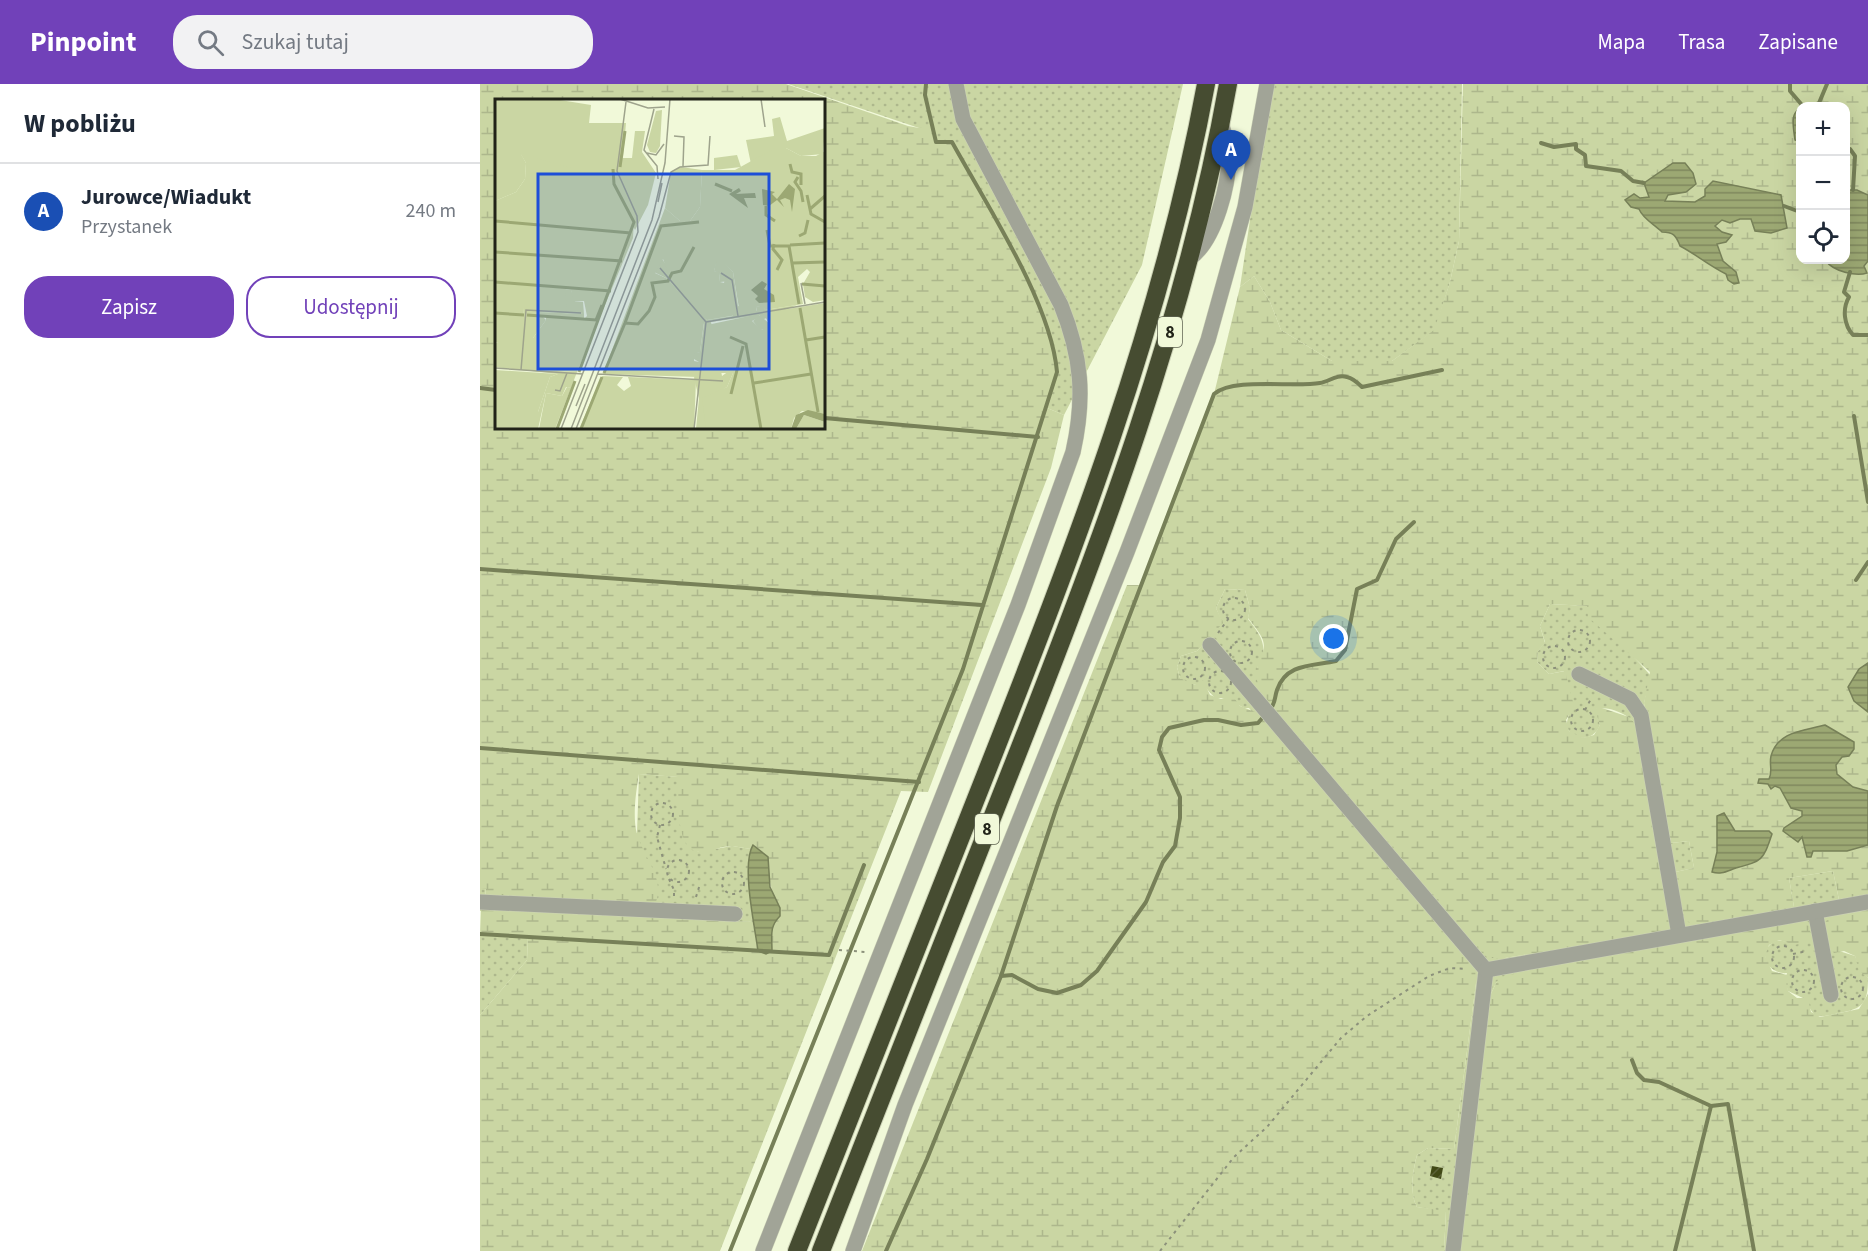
<!DOCTYPE html>
<html lang="pl">
<head>
<meta charset="utf-8">
<style>
  body { margin:0; font-family:"Source Sans 3",sans-serif; background:#f2f2f3; color:#1f2937 }
  .controls { position:absolute; right:18px; top:18px; display:grid; overflow:hidden; border-radius:12px; box-shadow:0 6px 24px #0002 }
  .controls button { width:54px; height:54px; display:grid; place-items:center; padding:0; border:0; border-bottom:2px solid #e0e1e3; background:#fff; color:#1f2937; font:30px sans-serif }
  .you { position:absolute; left:854px; top:555px; width:21px; height:21px; margin:-15px; border:4px solid #fff; border-radius:50%; background:#1a73e8; box-shadow:0 0 0 9px #1a73e833 }
  .badge { display:grid; place-items:center; width:39px; height:39px; border-radius:50%; background:#7141b9; color:#fff; font-size:20px; font-weight:700 }
  .pin { position:absolute; translate:-50% -50px; filter:drop-shadow(0 2px 3px #0008) }
  .pin::after { content:''; position:absolute; top:32px; width:21px; height:18px; background:inherit; clip-path:polygon(0 0,100% 0,50% 100%) }
  .list { margin:0; padding:0; list-style:none }
  h2 { display:flex; justify-content:space-between; align-items:center; height:78px; margin:0; padding:0 24px; font-size:26px }
  h2 small { font-size:20px; font-weight:400; color:#747a83 }
  .list li { display:grid; grid-template-columns:39px 1fr auto; gap:18px; align-items:center; box-sizing:border-box; height:96px; padding:0 24px; border-top:2px solid #e0e1e3 }
  .list b { display:block; font-size:22px; white-space:nowrap }
  .list p { margin:0; font-size:20px; white-space:nowrap; color:#747a83 }
  .list em { font-size:20px; font-style:normal; color:#747a83 }
  .actions { display:flex; gap:12px; padding:18px 24px }
  .actions a { flex:1; padding:14px 0; border:2px solid #7141b9; border-radius:24px; text-align:center; font-size:21px; color:#7141b9 }
  .actions .main { background:#7141b9; color:#fff }
  .icon { flex:none; width:33px; height:33px; fill:none; stroke:currentColor; stroke-width:2; stroke-linecap:round; stroke-linejoin:round }
  .map { position:relative; flex:none; width:1388px; height:1167px; overflow:hidden }
  header { display:flex; align-items:center; gap:36px; box-sizing:border-box; height:84px; padding:0 30px; background:#7141b9; color:#fff }
  header strong { font-size:28px }
  nav { display:flex; gap:33px; margin-inline-start:auto; font-size:21px }
  .search { width:420px; height:54px; background:#f2f2f3; display:flex; align-items:center; gap:15px; box-sizing:border-box; padding:0 21px; border-radius:24px; color:#747a83; font-size:22px }
  main { display:flex }
  aside { flex:1; background:#fff }
  .map>svg:first-child { display:block }
</style>
</head>
<body>
<header>
<strong>Pinpoint</strong>
<div class="search"><svg class="icon" aria-label="search" viewBox="0 0 24 24"><circle cx="10" cy="10" r="6"/><path d="M15 15l6 6"/></svg>Szukaj tutaj</div>
<nav><a>Mapa</a><a>Trasa</a><a>Zapisane</a></nav>
</header>
<main>
<aside>
<h2>W pobliżu<small></small></h2>
<ul class="list">
<li><span class="badge" style="background:#1a4fb4">A</span><div><b>Jurowce/Wiadukt</b><p>Przystanek</p></div><em>240 m</em></li>
</ul>
<div class="actions"><a class="main">Zapisz</a><a>Udostępnij</a></div>
</aside>
<div class="map">
<svg width="1388" height="1167" viewBox="0 0 1388 1167">
  <defs>
    <pattern id="grass-dots" width="8" height="8" patternUnits="userSpaceOnUse" patternTransform="scale(1.5)"><rect width="8" height="8" fill="#cad6a3"/><path d="M2 2h.1M6 6h.1" fill="none" stroke="#adb78c" stroke-width="1.8" stroke-linecap="round"/></pattern>
    <pattern id="wetland-marsh" width="20" height="14" patternUnits="userSpaceOnUse" patternTransform="scale(1.5)"><rect width="20" height="14" fill="#cad6a3"/><path d="M1 5h8M5 5V1M11 12h8M15 12V8" fill="none" stroke="#adb78c"/></pattern>
    <pattern id="water-rules" width="6" height="5" patternUnits="userSpaceOnUse" patternTransform="scale(1.5)"><rect width="6" height="5" fill="#9ca873"/><path d="M0 2.5h6" fill="none" stroke="#7f885d"/></pattern>
    <pattern id="building-hatch" width="6" height="6" patternUnits="userSpaceOnUse" patternTransform="scale(1.5)"><rect width="6" height="6" fill="#414916"/><path d="M-1 1l2-2M0 6l6-6M5 7l2-2" fill="none" stroke="#5a6037"/></pattern>
  </defs>
  <rect width="100%" height="100%" fill="#f1f9d9"/>
  <g fill="url(#grass-dots)">
    <polygon points="308,0 703,0 662,181 584,331 567,324 456,58 439,44"/>
    <polygon points="794,0 982,0 979,157 970,198 955,246 912,277 852,277 801,246 790,218 774,192 760,203 788,15"/>
    <path d="M745,505L765,506L770,524L768,535C781,551 790,564 777,584L1025,874L1054,869L1155,639C1145,629 1129,622 1116,625L1120,641C1113,658 1094,658 1086,642L1090,626L1084,587L1069,590L1057,578L1058,567L1065,558L1060,542L1070,520L1108,522L1171,592L1164,619L1191,759L1209,757L1214,784L1195,788L1314,823L1309,794L1353,787L1359,816V867L1375,872L1381,887L1388,894C1388,919 1383,925 1359,929C1351,931 1343,933 1335,932L1323,914L1308,907L1305,896L1307,889C1290,891 1276,871 1292,859C1299,854 1303,858 1310,858C1317,857 1326,850 1332,847L1017,897L1009,914L980,1167H964L966,1128L937,1123C929,1109 933,1087 937,1071L948,1064L974,1065L996,899L769,624H764L746,614H735L724,602L709,600L700,594L697,583L701,572L717,567L742,539L736,524Z"/>
    <polygon points="159,690 199,693 199,732 218,768 252,762 271,765 270,816 273,838 0,827 0,804 6,804 5,812 157,749"/>
    <polygon points="0,850 48,852 47,876 0,931"/>
  </g>
  <g fill="url(#wetland-marsh)" fill-rule="evenodd">
    <path d="M0,0H306L428,42L439,44L453,41L456,58H472C499,106 580,238 577,288C576,300 571,312 567,324L584,331L571,384L448,708L421,707L240,1167H0V931L47,876L48,853L0,850L1,826L273,838L278,867L292,859C291,850 293,843 293,835C294,803 290,789 274,761L271,765C262,764 252,761 243,763C237,764 231,768 225,768C192,772 200,712 198,693L159,690C156,707 153,729 156,746C161,771 187,794 175,820L5,812L6,805L0,804ZM16,16H344V344H16Z"/>
    <path d="M983,0H1388V812L1359,816L1353,787L1309,794L1314,823L1218,840L1205,837L1195,788L1214,784L1209,757L1191,759L1164,619L1170,588L1108,533L1107,522L1070,520L1060,542L1065,559L1058,567L1057,578L1069,590L1085,587L1094,622L1086,636L1089,647L1103,654L1114,651L1120,641L1115,625L1119,623L1149,633L1155,639L1192,843L1189,846L1172,850L1025,874H1012L998,868L781,609L775,590C785,559 791,563 768,534L770,524L765,506L745,505L736,524L743,539L717,567L701,572L697,583L700,594L715,601L723,596L730,611L741,615L752,611L760,622L780,630L995,884L996,899L974,1065L948,1064L937,1071C933,1086 929,1109 937,1123L966,1127L964,1167H382L647,501H661L734,310L760,203L774,192L790,218L801,246L852,277H912L954,246L970,198L979,157ZM1320,22H1366V176H1320Z"/>
    <polygon points="1388,824 1388,894 1379,887 1375,872 1364,867 1354,869 1349,863 1344,840 1350,832"/>
    <polygon points="1319,837 1329,842 1333,856 1315,861 1299,856 1289,861 1285,872 1292,887 1307,891 1308,907 1317,914 1328,914 1331,928 1340,933 1379,925 1388,910 1388,1167 980,1167 1009,914 1017,897 1037,888"/>
  </g>
  <g fill="url(#water-rules)" stroke="#778058" stroke-width="1.5">
    <path d="M1339,19L1340,22H1320V58L1315,56C1311,29 1311,24 1339,19Z"/>
    <path d="M1193,79H1205L1213,89L1216,100L1206,108L1188,111L1185,117L1215,118L1225,112V105L1233,97L1301,111L1307,144L1291,149L1275,147L1271,135H1260L1250,139L1242,136L1235,142L1242,148L1252,151L1246,158L1237,160L1243,177L1256,188L1259,199L1254,200L1248,196L1246,190C1228,181 1217,171 1200,162C1196,151 1193,148 1182,148C1174,140 1163,135 1159,125L1151,123L1145,116L1154,110L1160,114L1169,113L1164,99Z"/>
    <path d="M1366,102L1367,106H1377L1388,111V177L1384,182L1387,189C1376,193 1353,187 1346,177L1366,176Z"/>
    <polygon points="1388,579 1388,628 1374,617 1368,603 1379,585"/>
    <path d="M1345,641L1374,658V665L1369,672L1362,673L1356,681L1357,690L1373,703L1388,707V761L1367,767H1333L1331,773H1327L1322,753L1318,758L1303,747L1304,744L1322,732V727L1311,724L1300,704L1295,702L1291,705L1288,700L1278,699L1279,695H1289C1293,687 1289,681 1291,672C1298,647 1323,647 1345,641Z"/>
    <path d="M1244,729L1255,747H1289L1292,750C1283,777 1282,777 1256,784C1247,787 1241,791 1232,788L1237,768V732Z"/>
    <path d="M273,761L288,773L290,803L300,824V832C289,843 292,852 292,867L286,870L278,867C275,843 261,781 273,761Z"/>
  </g>
  <g fill="none" stroke-linecap="round" stroke-linejoin="round">
    <g stroke="#778058" stroke-width="4">
      <polyline points="1310,0 1310,7 1322,21"/>
      <polyline points="1339,19 1347,0"/>
      <polyline points="1061,59 1074,63 1096,60 1096,65 1105,71 1106,82 1141,87 1153,97 1164,99"/>
      <polyline points="1370,65 1375,72 1373,106"/>
      <polyline points="1304,122 1320,128"/>
      <path d="M1370,188L1364,208L1369,213C1362,225 1364,241 1373,251H1388"/>
      <polyline points="0,304 16,306"/>
      <polyline points="1374,332 1388,418"/>
      <polyline points="344,334 558,353"/>
      <polyline points="0,485 502,521"/>
      <polyline points="1376,496 1388,478"/>
      <path d="M789,627C796,619 794,615 797,606C806,579 833,582 856,577L865,566L877,505L897,496L916,455L934,438"/>
      <polyline points="0,664 439,698"/>
      <polyline points="0,850 349,871 384,781"/>
      <path d="M521,892L577,722L734,310C754,293 814,304 840,299C849,298 856,290 867,293C872,294 878,299 882,303L962,286"/>
      <polyline points="1152,976 1157,989 1164,996 1179,998 1231,1022 1248,1020 1274,1167"/>
      <path d="M250,1167L483,585L577,288C571,218 506,120 472,58H456L445,11L446,0"/>
      <polyline points="406,1167 447,1075 521,892 532,891 558,905 577,909 601,901 617,887 666,818 683,778 695,762 700,734 700,713 679,666 682,653 689,644 724,636 738,636 761,641 778,639 784,632"/>
      <polyline points="1195,1167 1231,1022"/>
    </g>
  </g>
  <polygon fill="url(#building-hatch)" points="952,1082 963,1084 961,1095 950,1092"/>
  <g fill="none" stroke-linecap="round" stroke-linejoin="round">
    <defs>
      <g id="minor">
        <path d="M710,174C735,157 751,97 748,67C747,58 744,48 741,39"/>
        <polyline points="730,561 1006,886 973,1167"/>
        <polyline points="1099,590 1150,615 1161,631 1199,851"/>
        <polyline points="0,818 255,830"/>
        <polyline points="1335,827 1351,911"/>
        <polyline points="1006,886 1388,818"/>
        <path d="M283,1167L538,521L593,368C605,314 602,273 581,221L483,35L476,0"/>
        <polyline points="373,1167 425,1021 647,468 728,256 765,123 787,0"/>
      </g>
      <g id="highway">
        <path d="M317,1167C380,1009 442,850 505,692C594,466 682,240 726,0"/>
        <path d="M341,1167C405,1005 469,843 533,681C621,459 706,236 748,0"/>
      </g>
    </defs>
    <use href="#minor" stroke="#ccd2b6" stroke-width="16"/>
    <use href="#highway" stroke="#ccd2b6" stroke-width="20"/>
    <g stroke="#8c917b" stroke-width="2" stroke-dasharray="3 4.5" stroke-linecap="butt">
      <circle cx="754" cy="525" r="11"/>
      <circle cx="1099" cy="557" r="11"/>
      <polyline points="738,549 749,534"/>
      <circle cx="761" cy="568" r="11"/>
      <circle cx="1074" cy="573" r="11"/>
      <circle cx="714" cy="584" r="11"/>
      <circle cx="740" cy="598" r="11"/>
      <circle cx="1102" cy="636" r="11"/>
      <polyline points="1105,626 1112,613"/>
      <circle cx="182" cy="730" r="11"/>
      <polyline points="180,741 177,753 186,785"/>
      <circle cx="198" cy="787" r="11"/>
      <circle cx="253" cy="799" r="11"/>
      <polyline points="189,795 194,806 194,815"/>
      <polyline points="216,813 220,800"/>
      <circle cx="1303" cy="873" r="11"/>
      <polyline points="359,866 386,868"/>
      <polyline points="1313,870 1327,867"/>
      <circle cx="1323" cy="897" r="11"/>
      <circle cx="1372" cy="904" r="11"/>
      <polyline points="680,1167 754,1073 787,1043 861,954 887,932 949,892 970,884 986,885"/>
    </g>
    <use href="#minor" stroke="#a1a497" stroke-width="15"/>
    <use href="#highway" stroke="#464c31" stroke-width="18"/>
  </g>
  <g text-anchor="middle" stroke-width="6" stroke-linejoin="round" paint-order="stroke">
    <g fill="#f1f9d9" stroke="#5f6352" stroke-width="1.5">
      <rect x="678" y="233" width="24" height="30" rx="4.5"/>
      <rect x="495" y="730" width="24" height="30" rx="4.5"/>
    </g>
    <g font-size="18" font-weight="bold" fill="#212318">
      <text x="690" y="254">8</text>
      <text x="507" y="751">8</text>
    </g>
  </g>
  <g transform="translate(15 15)">
    <rect width="330" height="330" fill="#f1f9d9"/>
    <path d="M0,0H59L96,6L94,24H131L128,59H137L140,32H150L147,53L161,74L153,106L140,131L116,83L26,55L31,64L30,80L21,93L0,102ZM167,11L165,47L161,54L155,53L152,46L161,12ZM285,18L292,42L330,29L328,55L306,57L291,49L256,65L251,41L279,37L277,20ZM242,56L246,68L219,71V59ZM186,68L207,71L205,108L195,122H185L170,109L176,73ZM167,160L212,221L238,217L236,182L225,183L224,174L219,172L221,162H228L238,173L243,207L262,212L261,208L269,206L270,211L302,206L269,220L275,225L272,230L265,231L258,222L265,216L216,223L227,277L234,272L238,274L232,288L217,297L211,330H201L204,299L199,279L204,263L199,260V254L205,253L209,225L173,180L159,173ZM70,190L76,191L80,203H88L89,215L43,213L51,221L38,239L30,240L35,264H41V271L82,273L76,289L71,288L67,297L51,294L43,330V313L55,278L63,275L0,268L28,218L29,208L44,209L69,200Z" fill="#cad6a3"/>
    <path d="M280,49H291L306,57H321L330,52V201L318,203L310,198L308,185L315,173L312,170L303,178L308,205L270,211L268,207L261,208L262,213L245,215L238,173L227,162H222L219,172L224,173L225,183L229,184L230,179L236,182L242,216L212,221L175,179L168,160L160,174L173,180L209,223L205,253L199,255V262L204,263L203,278L108,275L170,109L185,122H195L205,108L207,71H240ZM25,54L119,82L139,120L138,139L82,273L41,271V264H35L34,270L28,267L30,239H38L51,221V217H42L43,213L89,215V220L92,217L89,202L78,203L76,191L70,190L72,212L29,209L24,269L0,268V244H3L0,243V102L21,93L30,80L31,64ZM330,204V315L307,312L299,319L296,330H211L207,299L232,288L238,274H206L212,226L264,215L265,218L257,222L267,231L275,226L268,214ZM0,271L63,275L55,278L43,313V330H0ZM107,277L128,278L122,286L129,292L136,287L133,278L201,281L199,330H84ZM72,288L76,289L60,330H44L51,294L67,297ZM309,316L330,323V330H301Z" fill="#cad6a3"/>
    <path d="M294,85L300,90L297,113L295,101L290,99L285,101L289,108L282,101L274,107L268,106L267,90L280,93L277,95L282,100ZM244,89L246,92L241,95L260,94L261,99H249L253,109L234,95ZM267,182L272,185L269,190L279,196L280,203L264,204L260,200L263,197L256,191ZM313,311L330,315V323L309,316L301,330H296L301,316Z" fill="#9ca873"/>
    <path fill="none" stroke="#9ca873" stroke-width="3" d="M295,65L297,73L306,75V86M125,68L130,32M303,78L300,83L306,92L308,103M220,85L237,92M312,96L316,115L330,123M271,107V116L280,122M315,110L330,97M0,122L136,134M272,131L275,147H294L304,205M304,137L310,134L313,121M279,145L278,150L287,161L282,171M295,146L330,144M0,153L127,162M298,164L330,163M0,183L116,192M307,185L330,187M305,209L323,313M0,214L29,216M32,216L101,221L107,206M130,224L166,127L204,123M235,238L251,245L266,330M311,241L330,238M84,273L139,123L119,85L118,70M109,274L130,224L143,225L154,212L160,198L157,184L173,182L177,174L186,172L199,148M259,284L316,275M236,295L248,247M62,330L80,282M86,330L107,278"/>
    <path fill="none" stroke="#9ea38c" stroke-width="1.5" d="M125,0L153,9L170,8M266,0L270,28M159,10L149,51L162,67L163,80M179,37L189,38L188,67M152,54L161,56L169,45M163,103L167,84M165,169L211,223L199,330M226,174L237,181L243,217M306,184L310,205M211,223L330,203M0,269L88,275M26,271L31,211L86,214M103,275L228,282M60,291L65,292L72,274M81,307L90,285M66,330L143,133L142,117L122,72L131,3M76,330L157,121L170,64L175,0M81,330L164,118L176,73L185,68L213,66L215,37"/>
    <path fill="#1d4ed8" fill-opacity="0.15" stroke="#1d4ed8" stroke-width="3" d="M43,75H274V270H43Z"/>
    <rect width="330" height="330" fill="none" stroke="#212318" stroke-width="3"/>
  </g>
</svg>
<div class="controls">
<button>+</button>
<button>−</button>
<button><svg class="icon" aria-label="locate" viewBox="0 0 24 24"><circle cx="12" cy="12" r="6"/><path d="M12 2v4M12 18v4M2 12h4M18 12h4"/></svg></button>
</div>
<div class="you"></div>
<div class="pin badge" style="left:751px;top:96px;background:#1a4fb4">A</div>
</div>
</main>
</body>
</html>
